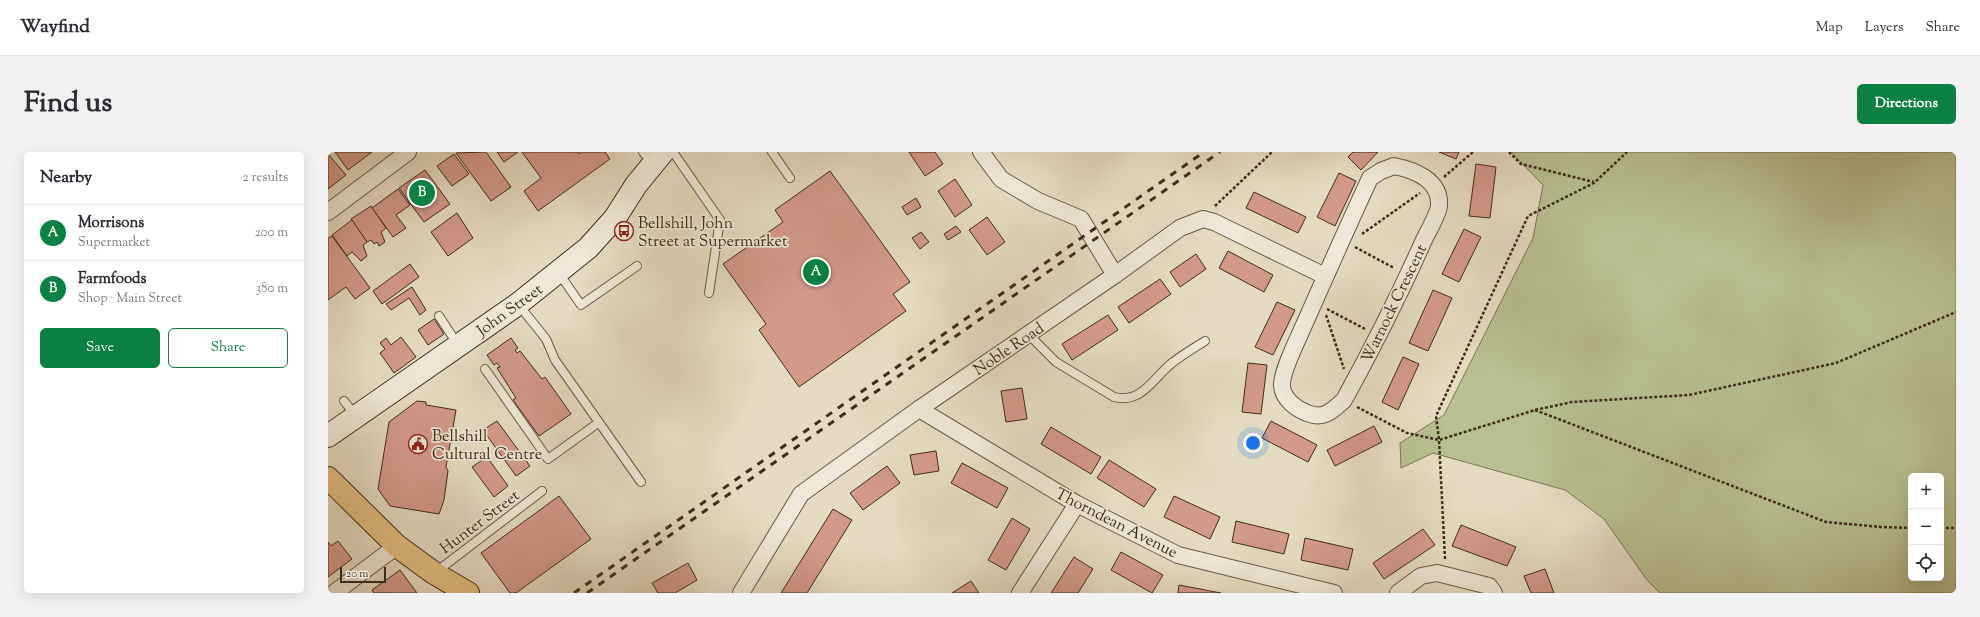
<!DOCTYPE html>
<html lang="en">
<head>
<meta charset="utf-8">
<style>
  body { margin:0; font-family:"Sorts Mill Goudy",serif; background:#f2f2f3; color:#2b2b33 }
  .controls { position:absolute; right:12px; bottom:12px; display:grid; overflow:hidden; border-radius:6px; box-shadow:0 4px 16px #0002 }
  .controls button { width:36px; height:36px; display:grid; place-items:center; padding:0; border:0; border-bottom:1px solid #e1e1e2; background:#fff; color:#2b2b33; font:20px sans-serif }
  .scale { position:absolute; left:12px; bottom:10px; width:46px; box-sizing:border-box; padding-left:4px; border:2px solid #3f2c19; border-top:0; font-size:11px; line-height:14px; white-space:nowrap; color:#3f2c19; -webkit-text-stroke:3px #ede8d7; paint-order:stroke }
  .you { position:absolute; left:925px; top:291px; width:14px; height:14px; margin:-10px; border:3px solid #fff; border-radius:50%; background:#1a73e8; box-shadow:0 0 0 6px #1a73e833 }
  .badge { display:grid; place-items:center; width:26px; height:26px; border-radius:50%; background:#0b8043; color:#fff; font-size:13px; font-weight:700 }
  .pin { position:absolute; translate:-50% -50%; border:2px solid #fff; box-shadow:0 1px 4px #0006 }
  .list { margin:0; padding:0; list-style:none }
  h2 { display:flex; justify-content:space-between; align-items:center; height:52px; margin:0; padding:0 16px; font-size:17px }
  h2 small { font-size:13px; font-weight:400; color:#7c7c81 }
  .list li { display:grid; grid-template-columns:26px 1fr auto; gap:12px; align-items:center; box-sizing:border-box; height:56px; padding:0 16px; border-top:1px solid #e1e1e2 }
  .list b { display:block; font-size:15px; white-space:nowrap }
  .list p { margin:0; font-size:13px; white-space:nowrap; color:#7c7c81 }
  .list em { font-size:13px; font-style:normal; color:#7c7c81 }
  .actions { display:flex; gap:8px; padding:12px 16px }
  .actions a { flex:1; padding:9px 0; border:1px solid #0b8043; border-radius:6px; text-align:center; font-size:14px; color:#0b8043 }
  .actions .main { background:#0b8043; color:#fff }
  .icon { flex:none; width:22px; height:22px; fill:none; stroke:currentColor; stroke-width:2; stroke-linecap:round; stroke-linejoin:round }
  .map { position:relative; flex:none; width:1628px; height:441px; overflow:hidden; border-radius:6px }
  header { display:flex; align-items:center; gap:24px; box-sizing:border-box; height:56px; padding:0 20px; background:#fff; border-bottom:1px solid #e1e1e2 }
  header strong { font-size:19px }
  nav { display:flex; gap:22px; margin-inline-start:auto; font-size:14px }
  .intro { display:flex; align-items:center; justify-content:space-between; box-sizing:border-box; height:96px; padding:0 24px }
  h1 { margin:0; font-size:28px }
  .button { padding:10px 18px; border-radius:6px; background:#0b8043; color:#fff; font-size:14px; font-weight:700 }
  main { display:flex; gap:24px; padding:0 24px }
  aside { flex:1; background:#fff; border-radius:6px; box-shadow:0 4px 16px #0002 }
  .map>svg:first-child { display:block }
</style>
</head>
<body>
<header>
<strong>Wayfind</strong>
<nav><a>Map</a><a>Layers</a><a>Share</a></nav>
</header>
<div class="intro"><h1>Find us</h1><a class="button">Directions</a></div>
<main>
<aside>
<h2>Nearby<small>2 results</small></h2>
<ul class="list">
<li><span class="badge">A</span><div><b>Morrisons</b><p>Supermarket</p></div><em>200 m</em></li>
<li><span class="badge">B</span><div><b>Farmfoods</b><p>Shop · Main Street</p></div><em>380 m</em></li>
</ul>
<div class="actions"><a class="main">Save</a><a>Share</a></div>
</aside>
<div class="map">
<svg width="1628" height="441" viewBox="0 0 1628 441">
  <rect width="100%" height="100%" fill="#e4dbc2"/>
  <filter id="stains"><feTurbulence type="fractalNoise" baseFrequency=".005" numOctaves="4"/><feColorMatrix values="0 0 0 0 .2 0 0 0 0 .09 0 0 0 0 .02 0 0 0 .5 -.17"/></filter>
  <radialGradient id="worn" r=".72"><stop offset=".6" stop-color="#630" stop-opacity="0"/><stop offset="1" stop-color="#630" stop-opacity=".3"/></radialGradient>
  <path fill="#b8bf90" stroke="#7c7654" fill-rule="evenodd" d="M1183,0H1628V441H1332L1319,428L1276,367L1237,338L1105,301L1073,316L1072,291L1116,263L1205,86L1215,33ZM1583,324H1613V426H1583Z"/>
  <g fill="#d39989" stroke="#3f2c19">
    <polygon points="7,0 44,0 20,18"/>
    <polygon points="158,0 183,35 163,49 128,1"/>
    <polygon points="169,0 190,0 176,10"/>
    <polygon points="194,0 250,0 251,2 253,0 277,0 282,7 210,59 196,39 213,26"/>
    <polygon points="581,0 607,0 615,12 597,24"/>
    <polygon points="1025,0 1050,0 1033,18 1020,5"/>
    <polygon points="1111,0 1131,0 1128,7"/>
    <polygon points="0,2 18,23 0,37"/>
    <polygon points="126,2 141,22 124,34 109,14"/>
    <polygon points="1148,12 1168,15 1162,66 1141,64"/>
    <polygon points="97,18 122,52 96,70 71,36"/>
    <polygon points="502,19 582,130 565,142 578,159 471,235 431,178 438,172 395,112 455,70 447,58"/>
    <polygon points="1011,21 1028,29 1007,74 989,65"/>
    <polygon points="627,27 644,53 627,65 610,39"/>
    <polygon points="70,37 82,53 68,63 78,76 65,85 44,56"/>
    <polygon points="926,40 978,65 970,81 918,56"/>
    <polygon points="588,46 593,55 579,63 574,55"/>
    <polygon points="43,54 58,76 53,80 57,90 51,94 49,90 46,92 43,88 39,90 23,67"/>
    <polygon points="129,61 145,86 120,104 103,80"/>
    <polygon points="659,65 677,90 659,103 641,78"/>
    <polygon points="24,68 39,90 35,93 39,104 33,109 24,100 19,104 4,83"/>
    <polygon points="628,74 633,80 620,88 616,82"/>
    <polygon points="1136,77 1153,85 1131,130 1114,122"/>
    <polygon points="593,80 601,90 592,97 584,86"/>
    <polygon points="4,84 42,136 27,147 18,135 0,148 0,86"/>
    <polygon points="900,99 945,123 936,140 891,116"/>
    <polygon points="868,102 878,117 852,135 842,120"/>
    <polygon points="82,112 91,125 54,152 45,139"/>
    <polygon points="832,127 843,142 801,171 790,155"/>
    <polygon points="84,135 98,158 92,163 81,146 63,158 58,152"/>
    <polygon points="1105,138 1124,146 1100,199 1081,191"/>
    <polygon points="949,150 967,158 945,203 927,195"/>
    <polygon points="780,163 790,178 744,208 734,192"/>
    <polygon points="106,167 116,182 100,193 90,178"/>
    <polygon points="73,185 88,205 66,221 52,201 57,197 52,191 58,186 63,193"/>
    <polygon points="183,186 190,196 187,198 189,201 192,199 214,227 217,225 243,262 211,284 185,248 188,246 169,216 172,215 169,211 166,213 159,203"/>
    <polygon points="1075,205 1091,212 1070,258 1054,250"/>
    <polygon points="920,211 939,213 933,262 914,260"/>
    <polygon points="694,236 699,267 678,270 673,239"/>
    <polygon points="89,249 98,250 98,253 128,258 118,315 120,319 116,348 111,362 62,354 50,337 61,270"/>
    <polygon points="169,269 202,314 188,324 155,278"/>
    <polygon points="943,269 989,293 980,310 934,286"/>
    <polygon points="1046,274 1054,290 1007,314 999,298"/>
    <polygon points="723,275 773,305 763,322 713,292"/>
    <polygon points="608,299 611,319 586,323 582,303"/>
    <polygon points="159,305 180,334 166,345 144,315"/>
    <polygon points="781,308 828,337 816,355 769,326"/>
    <polygon points="634,311 680,336 669,356 623,331"/>
    <polygon points="559,314 572,331 535,358 522,341"/>
    <polygon points="231,344 263,387 188,441 182,441 153,401"/>
    <polygon points="846,344 892,365 882,387 836,365"/>
    <polygon points="505,357 524,368 479,441 453,441"/>
    <polygon points="684,366 702,377 678,418 660,408"/>
    <polygon points="908,369 961,382 956,402 904,390"/>
    <polygon points="1133,373 1188,395 1179,414 1124,394"/>
    <polygon points="1095,377 1107,393 1056,427 1045,411"/>
    <polygon points="977,386 1025,397 1020,418 973,408"/>
    <polygon points="10,389 24,407 0,425 0,390 3,394"/>
    <polygon points="793,400 835,423 824,441 783,418"/>
    <polygon points="746,405 765,417 750,441 723,441"/>
    <polygon points="360,411 369,428 347,441 330,441 324,431"/>
    <polygon points="1217,417 1226,441 1203,441 1196,424"/>
    <polygon points="72,418 89,441 46,441 44,438"/>
    <polygon points="643,429 651,441 624,441"/>
    <polygon points="851,433 893,441 850,441"/>
  </g>
  <g fill="none" stroke-linecap="round" stroke-linejoin="round">
    <defs>
      <g id="lane">
        <polyline points="315,0 324,11"/>
        <polyline points="345,0 392,68 381,141"/>
        <polyline points="444,0 462,26"/>
        <polyline points="230,120 253,153 309,114"/>
        <polyline points="190,152 218,187 227,208 313,330"/>
        <polyline points="111,164 130,193"/>
        <path d="M700,182L728,210L786,245C814,252 825,226 844,211C854,203 866,196 877,189"/>
        <polyline points="157,217 220,307 270,271"/>
        <polyline points="16,249 28,264"/>
        <polyline points="108,420 214,339"/>
      </g>
      <g id="street">
        <polyline points="653,0 673,27 710,49 753,67 787,123"/>
        <path d="M1066,14C1086,18 1113,28 1111,54C1110,63 1099,81 1095,90C1071,144 1044,197 1016,248C1004,259 996,268 979,261C968,257 955,247 954,234C953,222 967,193 972,182C995,130 1018,78 1042,26L1053,19Z"/>
        <polyline points="0,60 80,0"/>
        <polyline points="591,257 749,352 850,403 1006,441"/>
        <polyline points="6,441 69,394"/>
        <polyline points="413,441 473,342 591,257 787,123 852,76 875,67 886,70 997,124"/>
        <polyline points="692,441 749,352"/>
        <polyline points="1070,441 1093,424 1109,421 1161,434 1166,441"/>
      </g>
      <polyline id="secondary" points="0,284 190,152 260,96 287,66 308,33 335,0"/>
      <polyline id="primary" points="0,326 69,394 106,421 140,441"/>
    </defs>
    <use href="#lane" stroke="#685843" stroke-width="10"/>
    <use href="#street" stroke="#685843" stroke-width="18"/>
    <use href="#secondary" stroke="#3f2c19" stroke-width="24"/>
    <use href="#primary" stroke="#3f2c19" stroke-width="24"/>
    <g stroke="#3f2c19" stroke-width="2.5" stroke-dasharray="3 2" stroke-linecap="butt">
      <polyline points="1181,0 1193,12 1266,30"/>
      <polyline points="1116,25 1145,0"/>
      <polyline points="887,54 944,0"/>
      <polyline points="1034,82 1092,41"/>
      <polyline points="1027,95 1066,116"/>
      <polyline points="999,157 1037,177"/>
      <polyline points="998,163 1016,217"/>
      <polyline points="1029,255 1079,281 1111,288 1108,264 1200,64 1266,31 1299,0"/>
      <polyline points="1207,258 1498,370 1553,375 1583,376"/>
      <polyline points="1613,376 1628,376"/>
      <polyline points="1117,407 1111,288 1207,258 1244,250 1361,243 1508,211 1628,160"/>
    </g>
    <use href="#lane" stroke="#ede8d7" stroke-width="8"/>
    <use href="#street" stroke="#ede8d7" stroke-width="16"/>
    <use href="#secondary" stroke="#ede8d7" stroke-width="22"/>
    <use href="#primary" stroke="#e2be81" stroke-width="22"/>
    <g stroke="#3f2c19" stroke-width="3" stroke-dasharray="7 7" stroke-linecap="butt">
      <polyline points="246,441 876,0"/>
      <polyline points="259,441 892,0"/>
    </g>
  </g>
  <defs>
    <symbol id="bus-ring" viewBox="-11 -11 22 22"><circle r="9.5" fill="#ede8d7" stroke="#8f2418" stroke-width="1.5"/><path d="M-5-6H5V4H4V6H2V4H-2V6H-4V4H-5ZM-3.5-4V0h7V-4ZM-3.5 1.2v1.5H-2V1.2ZM2 1.2v1.5H3.5V1.2Z" fill="#8f2418"/></symbol>
    <symbol id="civic-ring" viewBox="-11 -11 22 22"><circle r="9.5" fill="#ede8d7" stroke="#8f2418" stroke-width="1.5"/><path d="M-.6-6.5H3V-4.5H.6V-3L4-1V1h2V6H-6V1h2V-1L-.6-3ZM-1.2 2.5V6h2.4V2.5Z" fill="#8f2418"/></symbol>
  </defs>
  <g fill-rule="evenodd">
    <use href="#bus-ring" x="285" y="68" width="22" height="22"/>
    <use href="#civic-ring" x="79" y="281" width="22" height="22"/>
  </g>
  <g text-anchor="middle" stroke-width="3.5" stroke-linejoin="round" paint-order="stroke">
    <g font-size="16" fill="#3f2c19" stroke="#ede8d7" text-anchor="start">
      <text x="310" y="76">Bellshill, John<tspan x="310" dy="18">Street at Supermarket</tspan></text>
      <text x="104" y="289">Bellshill<tspan x="104" dy="18">Cultural Centre</tspan></text>
    </g>
    <g font-size="16" fill="#3f2c19" stroke="#ede8d7">
      <text transform="translate(1065 151) rotate(-64)" y="6">Warnock Crescent</text>
      <text transform="translate(181 157) rotate(-36)" y="6">John Street</text>
      <text transform="translate(680 196) rotate(-34)" y="6">Noble Road</text>
      <text transform="translate(151 369) rotate(-37)" y="6">Hunter Street</text>
      <text transform="translate(789 370) rotate(27)" y="6">Thorndean Avenue</text>
    </g>
  </g>
  <rect width="100%" height="100%" filter="url(#stains)"/>
  <rect width="100%" height="100%" fill="url(#worn)"/>
</svg>
<div class="controls">
<button>+</button>
<button>−</button>
<button><svg class="icon" aria-label="locate" viewBox="0 0 24 24"><circle cx="12" cy="12" r="6"/><path d="M12 2v4M12 18v4M2 12h4M18 12h4"/></svg></button>
</div>
<div class="scale">20 m</div>
<div class="you"></div>
<div class="pin badge" style="left:488px;top:120px">A</div>
<div class="pin badge" style="left:94px;top:41px">B</div>
</div>
</main>
</body>
</html>
